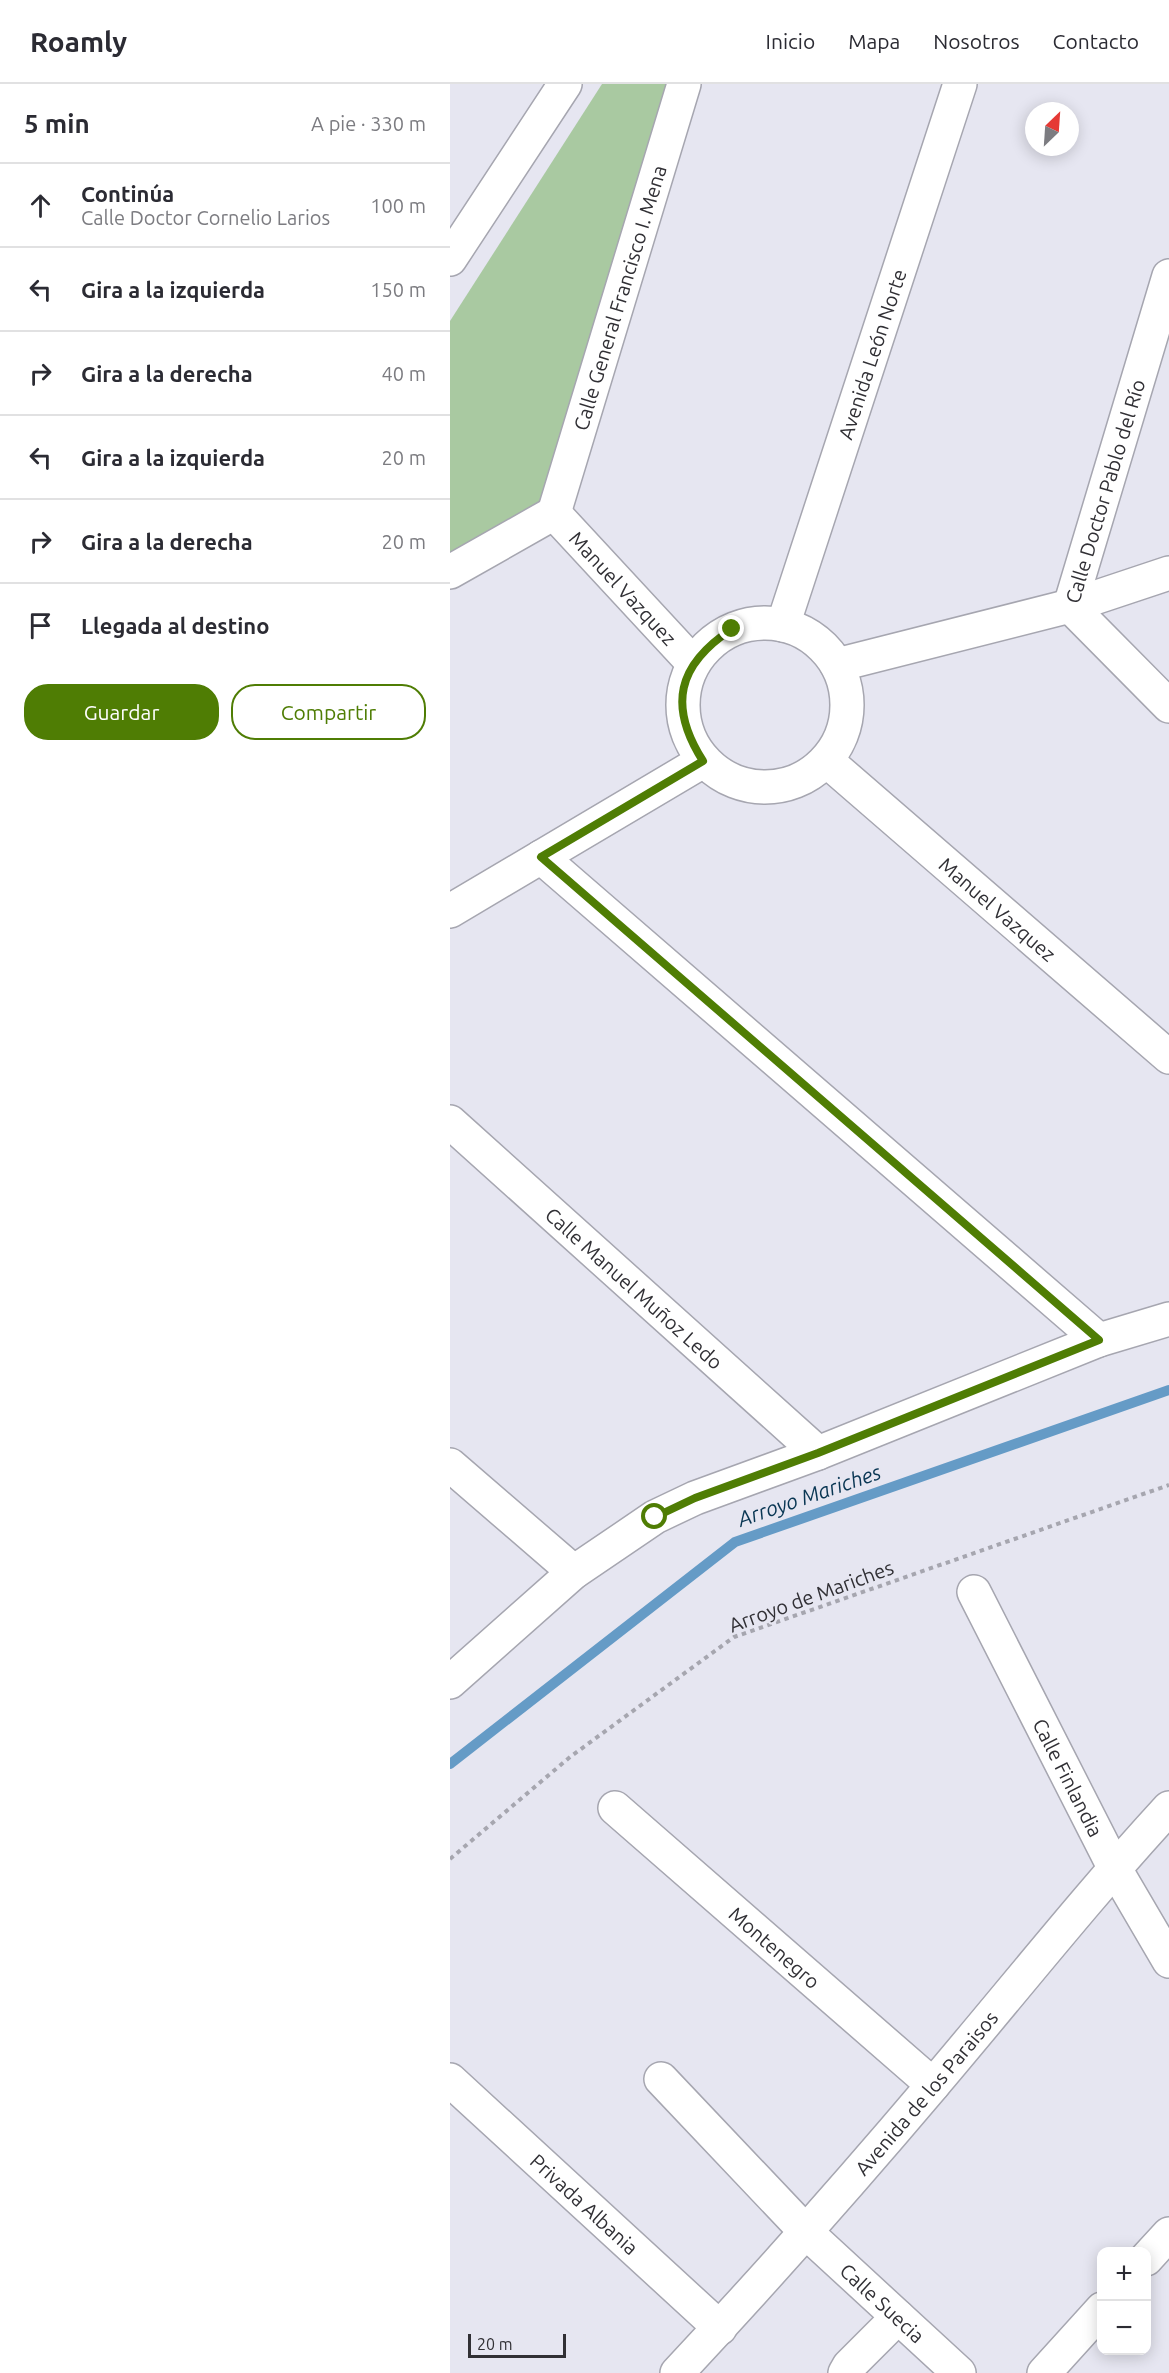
<!DOCTYPE html>
<html lang="es">
<meta charset="utf-8">
<style>
body{margin:0;font-family:Ubuntu,sans-serif;background:#f2f2f3;color:#2b2b33}
.controls{position:absolute;right:18px;bottom:18px;display:grid;overflow:hidden;border-radius:12px;box-shadow:0 3px 15px #0003}
.controls button{width:54px;height:54px;display:grid;place-items:center;padding:0;border:0;border-bottom:2px solid #e1e1e2;background:#fff;color:#2b2b33;font:30px sans-serif}
.compass{position:absolute;left:575px;top:18px;width:54px;height:54px;border-radius:50%;background:#fff;box-shadow:0 3px 15px #0003;rotate:25deg}
.scale{position:absolute;left:18px;bottom:15px;width:98px;box-sizing:border-box;padding-left:6px;border:3px solid #313035;border-top:0;font-size:16px;line-height:21px;white-space:nowrap;color:#313035;-webkit-text-stroke:4px #e6e6f1;paint-order:stroke}
.stop{position:absolute;width:18px;height:18px;margin:-14px;border:4px solid #4f7d04;border-radius:50%;background:#fff}
.stop.end{background:#4f7d04;border-color:#fff;box-shadow:0 2px 6px #0008}
.list{margin:0;padding:0;list-style:none}
h2{display:flex;justify-content:space-between;align-items:center;height:78px;margin:0;padding:0 24px;font-size:26px}
h2 small{font-size:20px;font-weight:400;color:#7c7c81}
.list li{display:grid;grid-template-columns:39px 1fr auto;gap:18px;align-items:center;box-sizing:border-box;height:84px;padding:0 24px;border-top:2px solid #e1e1e2}
.list b{display:block;font-size:22px;white-space:nowrap}
.list p{margin:0;font-size:20px;white-space:nowrap;color:#7c7c81}
.list em{font-size:20px;font-style:normal;color:#7c7c81}
.actions{display:flex;gap:12px;padding:18px 24px}
.actions a{flex:1;padding:14px 0;border:2px solid #4f7d04;border-radius:24px;text-align:center;font-size:21px;color:#4f7d04}
.actions .main{background:#4f7d04;color:#fff}
.icon{flex:none;width:33px;height:33px;fill:none;stroke:currentColor;stroke-width:2;stroke-linecap:round;stroke-linejoin:round}
.map{position:relative;flex:none;width:719px;height:2289px;overflow:hidden}
header{display:flex;align-items:center;gap:36px;box-sizing:border-box;height:84px;padding:0 30px;background:#fff;border-bottom:2px solid #e1e1e2}
header strong{font-size:28px}
nav{display:flex;gap:33px;margin-inline-start:auto;font-size:21px}
main{display:flex}
aside{flex:1;background:#fff}
.map>svg:first-child{display:block}
.green{fill:#a9c9a1}
.lines{fill:none;stroke-linecap:round;stroke-linejoin:round}
.stream{stroke:#659bc6;stroke-width:10}
.minor-casing{stroke:#a6a6b0;stroke-width:36}
.path{stroke:#a6a6af;stroke-width:4;stroke-dasharray:4.5 4.5;stroke-linecap:butt}
.minor{stroke:#fff;stroke-width:33}
.route{stroke:#4f7d04;stroke-width:8}
.labels{text-anchor:middle;dominant-baseline:central;stroke-width:4.5;stroke-linejoin:round;paint-order:stroke}
.street-label{font-size:20px;fill:#313035;stroke:#e6e6f1}
.water-label{font-size:21px;font-style:italic;fill:#093653;stroke:#e6e6f1}
</style>
<header>
<strong>Roamly</strong>
<nav><a>Inicio</a><a>Mapa</a><a>Nosotros</a><a>Contacto</a></nav>
</header>
<main>
<aside>
<h2>5 min<small>A pie · 330 m</small></h2>
<ul class="list">
<li><svg class="icon" aria-label="ahead" viewBox="0 0 24 24"><path d="M12 20V5M6 11l6-6 6 6"/></svg><div><b>Continúa</b><p>Calle Doctor Cornelio Larios</p></div><em>100 m</em></li>
<li><svg class="icon" aria-label="left" viewBox="0 0 24 24"><path d="M17 20v-9H6M10 6l-5 5 5 5"/></svg><div><b>Gira a la izquierda</b></div><em>150 m</em></li>
<li><svg class="icon" aria-label="right" viewBox="0 0 24 24"><path d="M7 20v-9h11M14 6l5 5-5 5"/></svg><div><b>Gira a la derecha</b></div><em>40 m</em></li>
<li><svg class="icon" aria-label="left" viewBox="0 0 24 24"><path d="M17 20v-9H6M10 6l-5 5 5 5"/></svg><div><b>Gira a la izquierda</b></div><em>20 m</em></li>
<li><svg class="icon" aria-label="right" viewBox="0 0 24 24"><path d="M7 20v-9h11M14 6l5 5-5 5"/></svg><div><b>Gira a la derecha</b></div><em>20 m</em></li>
<li><svg class="icon" aria-label="arrive" viewBox="0 0 24 24"><path d="M6 21V4h12l-3 4 3 4H6"/></svg><div><b>Llegada al destino</b></div></li>
</ul>
<div class="actions"><a class="main">Guardar</a><a>Compartir</a></div>
</aside>
<div class="map">
<svg width="719" height="2289" viewBox="0 0 719 2289">
<rect width="100%" height="100%" fill="#e6e6f1"/>
<path class="green" d="M152 0H232L121 402 0 468V237Z"/>
<g class="lines">
<path class="stream" d="M0 1680 285 1458 719 1306"/>
<g class="minor-casing">
<g id="minor">
<path d="M0 175 115 0"/>
<path id="s1" d="M104 429 234 0"/>
<path id="s2" d="M104 429 243 579"/>
<path d="M0 488 104 429"/>
<path id="s3" d="M620 522 719 192"/>
<path d="M620 522 719 622"/>
<circle cx="315" cy="621" r="82"/>
<path id="s4" d="M333 541 510 0"/>
<path d="M387 581 620 522 719 489"/>
<path id="s5" d="M377 677 719 973"/>
<path d="M91 773 649 1256"/>
<path d="M0 827 253 677"/>
<path id="s6" d="M0 1038 368 1369"/>
<path d="M0 1381 124 1488"/>
<path id="s7" d="M524 1508 664 1783 719 1877"/>
<path d="M0 1598 124 1488 205 1433 245 1414 368 1369 649 1256 719 1235"/>
<path id="s8" d="M165 1724 483 2001"/>
<path id="s9" d="M211 1995 357 2149 509 2289"/>
<path id="s10" d="M0 1996 270 2244"/>
<path d="M696 2175 719 2150"/>
<path id="s11" d="M227 2289C315 2195 400 2099 483 2001 562 1908 637 1813 719 1724"/>
<path d="M395 2289 399 2282 448 2233"/>
<path d="M594 2289 652 2225"/>
</g>
</g>
<path class="path" d="M0 1775 120 1673 284 1553 719 1401"/>
<use href="#minor" class="minor"/>
</g>
<g class="lines">
<path class="route" d="M205 1433 245 1414 368 1369 649 1256 91 773 253 677C218 622 227 581 282 545"/>
</g>
<g class="labels">
<g class="street-label">
<text stroke="none"><textPath href="#s1" startOffset="225">Calle General Francisco I. Mena</textPath></text>
<text stroke="none"><textPath href="#s4" startOffset="285">Avenida León Norte</textPath></text>
<text stroke="none"><textPath href="#s3" startOffset="120">Calle Doctor Pablo del Río</textPath></text>
<text stroke="none"><textPath href="#s2" startOffset="102">Manuel Vazquez</textPath></text>
<text stroke="none"><textPath href="#s5" startOffset="226">Manuel Vazquez</textPath></text>
<text stroke="none"><textPath href="#s6" startOffset="248">Calle Manuel Muñoz Ledo</textPath></text>
<text transform="translate(361 1512) rotate(-20)">Arroyo de Mariches</text>
<text stroke="none"><textPath href="#s7" startOffset="208">Calle Finlandia</textPath></text>
<text stroke="none"><textPath href="#s8" startOffset="212">Montenegro</textPath></text>
<text stroke="none"><textPath href="#s11" startOffset="375">Avenida de los Paraisos</textPath></text>
<text stroke="none"><textPath href="#s10" startOffset="183">Privada Albania</textPath></text>
<text stroke="none"><textPath href="#s9" startOffset="315">Calle Suecia</textPath></text>
</g>
<g class="water-label">
<text transform="translate(359 1411) rotate(-19)">Arroyo Mariches</text>
</g>
</g>
</svg>
<div class="controls">
<button>+</button>
<button>−</button>
</div>
<svg class="compass" viewBox="-18 -18 36 36"><path d="M0-13l5 13h-10z" fill="#e53935"/><path d="M0 13l5-13h-10z" fill="#7c7c81"/></svg>
<div class="scale">20 m</div>
<div class="stop" style="left:205px;top:1433px"></div>
<div class="stop end" style="left:282px;top:545px"></div>
</div>
</main>
